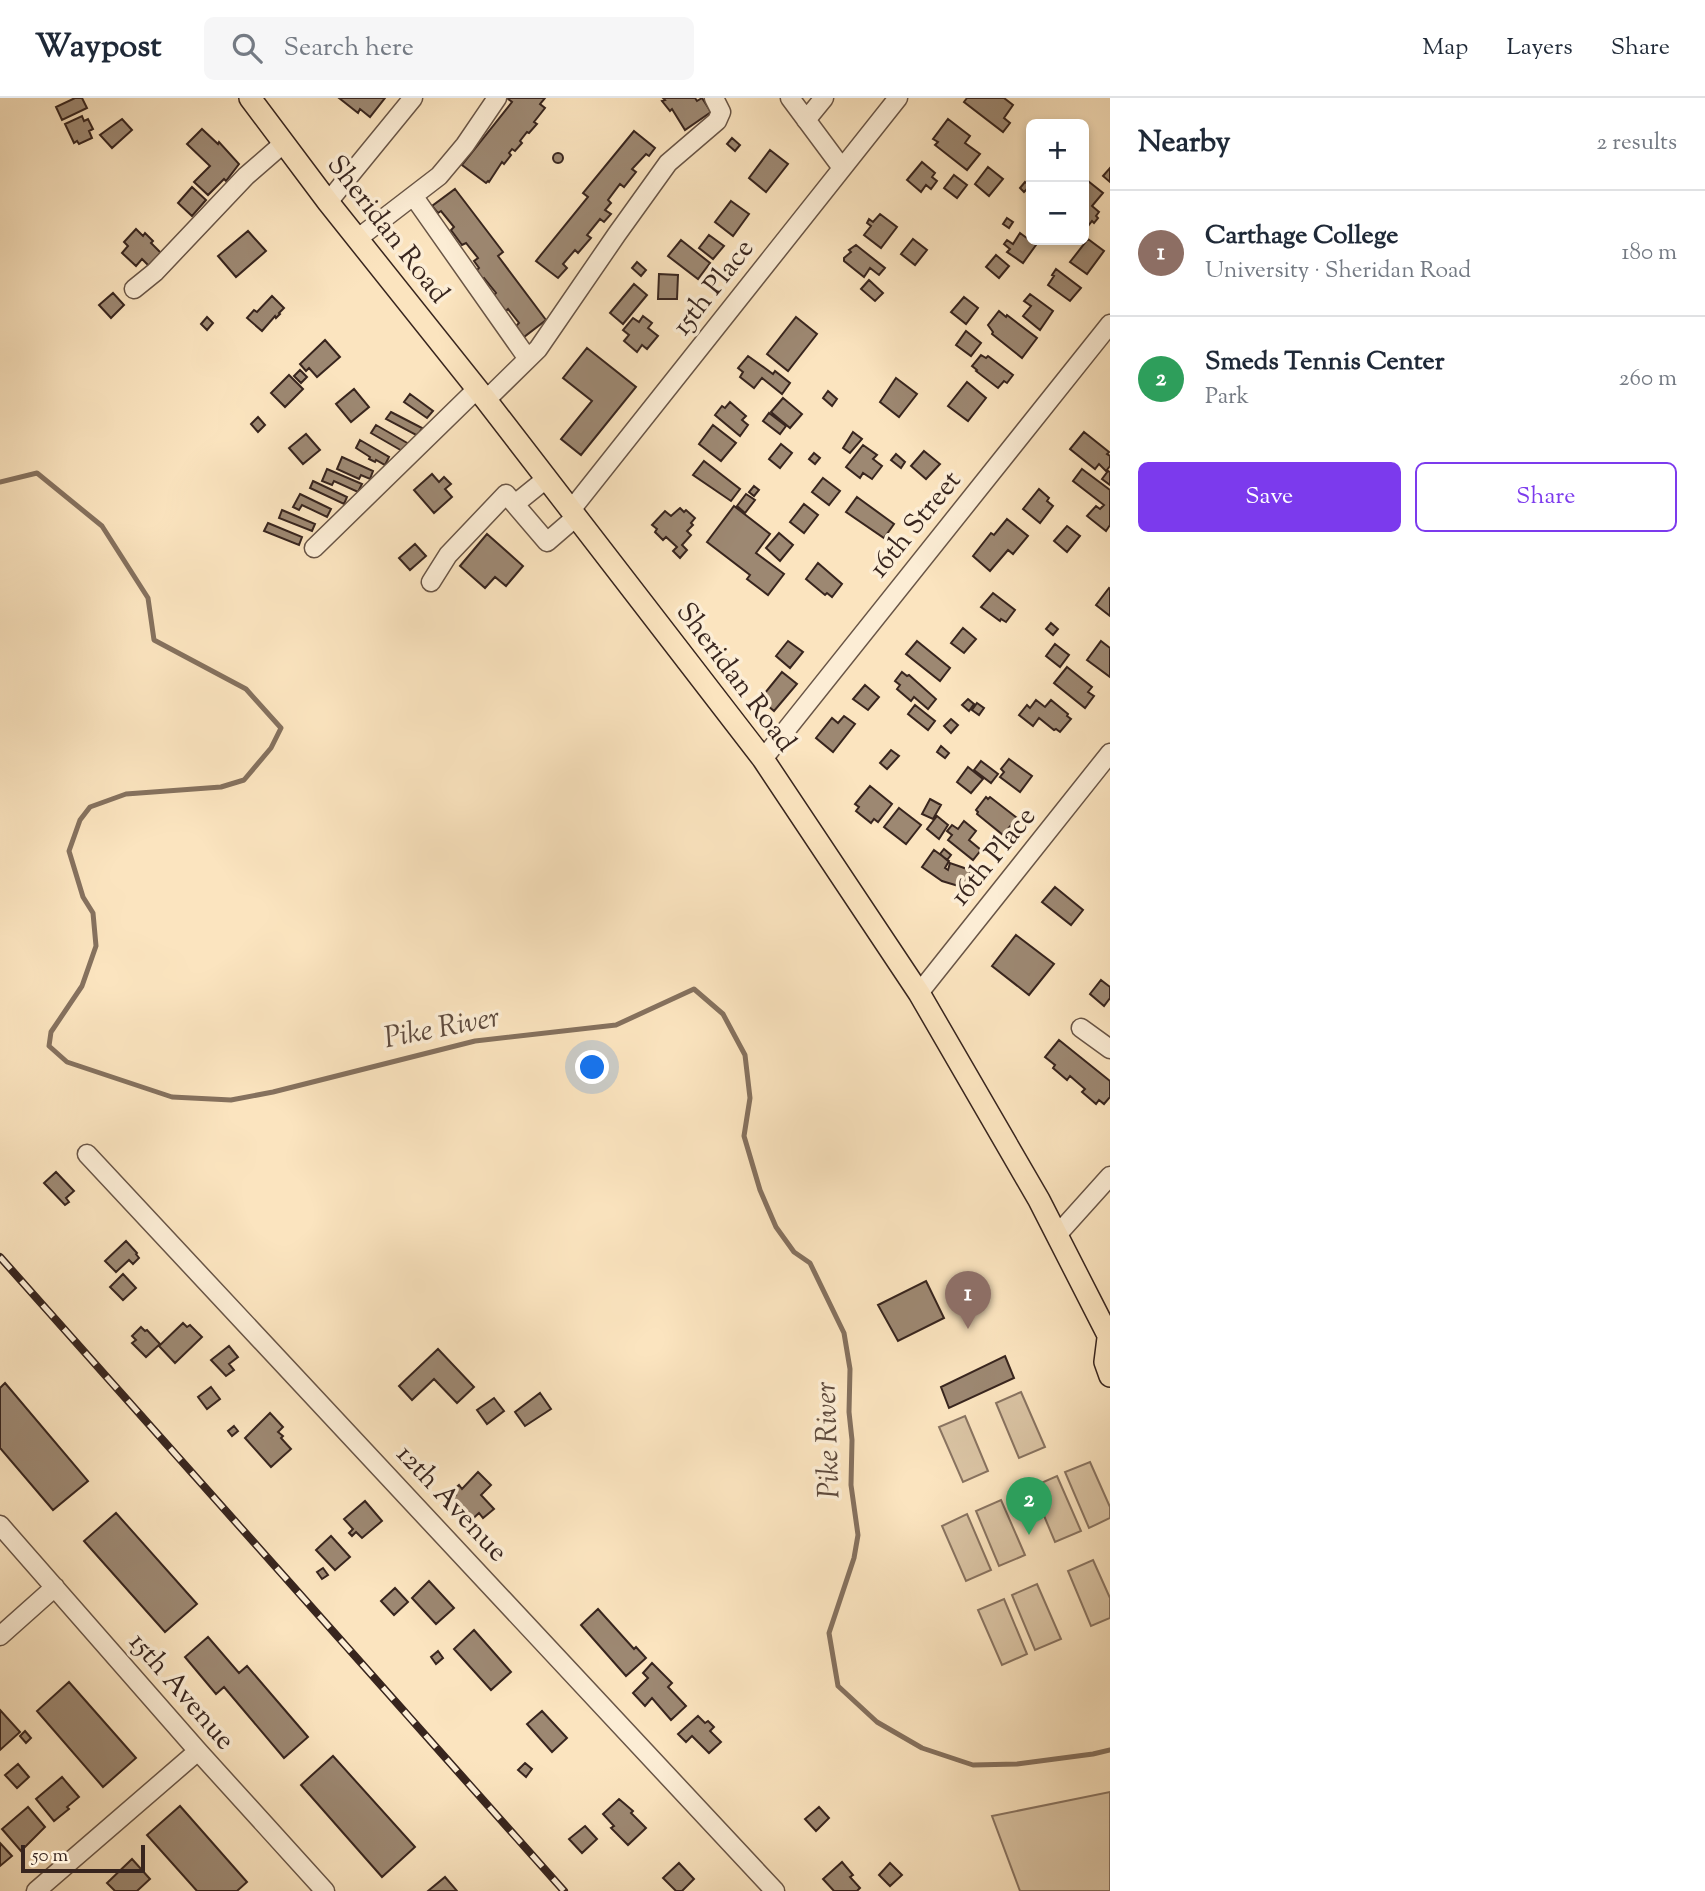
<!DOCTYPE html>
<meta charset="utf-8">
<style>
body{margin:0;font-family:"Sorts Mill Goudy",serif;background:#f6f6f7;color:#1f2937}
.controls{position:absolute;right:21px;top:21px;display:grid;overflow:hidden;border-radius:10px;box-shadow:0 4px 10px #0003}
.controls button{width:63px;height:63px;display:grid;place-items:center;padding:0;border:0;border-bottom:2px solid #e0e1e3;background:#fff;color:#1f2937;font:35px sans-serif}
.scale{position:absolute;left:21px;bottom:18px;width:124px;box-sizing:border-box;padding-left:7px;border:4px solid #38251e;border-top:0;font-size:19px;line-height:24px;white-space:nowrap;color:#38251e;-webkit-text-stroke:5px #fcedd5;paint-order:stroke}
.you{position:absolute;left:593px;top:970px;width:24px;height:24px;margin:-18px;border:5px solid #fff;border-radius:50%;background:#1a73e8;box-shadow:0 0 0 10px #1a73e833}
.badge{display:grid;place-items:center;width:46px;height:46px;border-radius:50%;background:#7c3aed;color:#fff;font-size:23px;font-weight:700}
.pin{position:absolute;translate:-50% -58px;filter:drop-shadow(0 2px 4px #0008)}
.pin::after{content:'';position:absolute;top:37px;width:24px;height:21px;background:inherit;clip-path:polygon(0 0,100% 0,50% 100%)}
.list{margin:0;padding:0;list-style:none}
h2{display:flex;justify-content:space-between;align-items:center;height:91px;margin:0;padding:0 28px;font-size:30px}
h2 small{font-size:23px;font-weight:400;color:#747a83}
.list li{display:grid;grid-template-columns:46px 1fr auto;gap:21px;align-items:center;box-sizing:border-box;height:126px;padding:0 28px;border-top:2px solid #e0e1e3}
.list b{display:block;font-size:26px;white-space:nowrap}
.list p{margin:0;font-size:23px;white-space:nowrap;color:#747a83}
.list em{font-size:23px;font-style:normal;color:#747a83}
.actions{display:flex;gap:14px;padding:21px 28px}
.actions a{flex:1;padding:16px 0;border:2px solid #7c3aed;border-radius:10px;text-align:center;font-size:24px;color:#7c3aed}
.actions .main{background:#7c3aed;color:#fff}
.icon{flex:none;width:38px;height:38px;fill:none;stroke:currentColor;stroke-width:2;stroke-linecap:round;stroke-linejoin:round}
.map{position:relative;flex:none;width:1110px;height:1793px;overflow:hidden}
header{display:flex;align-items:center;gap:42px;box-sizing:border-box;height:98px;padding:0 35px;background:#fff;border-bottom:2px solid #e0e1e3}
header strong{font-size:33px}
nav{display:flex;gap:38px;margin-inline-start:auto;font-size:24px}
.search{width:490px;height:63px;background:#f6f6f7;display:flex;align-items:center;gap:18px;box-sizing:border-box;padding:0 24px;border-radius:10px;color:#747a83;font-size:26px}
main{display:flex}
aside{flex:1;background:#fff}
.map>svg:first-child{display:block}
.green{fill:#dac4a4;stroke:#897461;stroke-width:2}
.lines{fill:none;stroke-linecap:round;stroke-linejoin:round}
.stream{stroke:#85715e;stroke-width:5}
.building{fill:#9d8872;stroke:#38251e;stroke-width:2}
.minor-casing{stroke:#695546;stroke-width:21}
.major-casing{stroke:#38251e;stroke-width:24}
.minor{stroke:#fcedd5;stroke-width:18}
.major{stroke:#fbe4bf;stroke-width:21}
.rail-casing{stroke:#38251e;stroke-width:8}
.rail{stroke:#fcedd5;stroke-width:5;stroke-dasharray:16;stroke-linecap:butt}
.labels{text-anchor:middle;dominant-baseline:central;stroke-width:7;stroke-linejoin:round;paint-order:stroke}
.street-label{font-size:28px;fill:#38251e;stroke:#fcedd5}
.water-label{font-size:30px;font-style:italic;fill:#5f4b3e;stroke:#fcedd5}
</style>
<header>
<strong>Waypost</strong>
<div class="search"><svg class="icon" aria-label="search" viewBox="0 0 24 24"><circle cx="10" cy="10" r="6"/><path d="M15 15l6 6"/></svg>Search here</div>
<nav><a>Map</a><a>Layers</a><a>Share</a></nav>
</header>
<main>
<div class="map">
<svg width="1110" height="1793" viewBox="0 0 1110 1793">
<rect width="100%" height="100%" fill="#fbe4bf"/>
<filter id="stains"><feTurbulence type="fractalNoise" baseFrequency=".00286" numOctaves="4"/><feColorMatrix values="0 0 0 0 .2 0 0 0 0 .09 0 0 0 0 .02 0 0 0 .5 -.17"/></filter>
<radialGradient id="worn" r=".72"><stop offset=".6" stop-color="#630" stop-opacity="0"/><stop offset="1" stop-color="#630" stop-opacity=".3"/></radialGradient>
<path class="green" d="M1021 1294 1045 1349 1019 1360 996 1305Z
M965 1318 988 1373 963 1384 939 1329Z
M1090 1364 1110 1409V1420L1089 1430 1065 1374Z
M1057 1378 1081 1433 1055 1444 1032 1389Z
M1001 1402 1025 1457 999 1468 976 1413Z
M967 1416 991 1472 966 1483 942 1428Z
M1093 1462 1110 1500V1520L1091 1528 1068 1473Z
M1037 1486 1061 1541 1035 1552 1012 1497Z
M1004 1501 1027 1556 1002 1567 978 1512Z
M1110 1694V1793H1020L992 1718Z"/>
<g class="lines">
<path class="stream" d="M0 384 37 375 102 428 148 500 154 542 246 591 281 630 271 650 244 682 221 689 126 696 90 709 80 722 69 753 83 799 93 815 96 848 82 888 51 934 49 948 67 964 172 999 231 1002 273 994 475 943 616 927 694 891 723 916 745 957 750 1000 744 1038 760 1092 776 1129 794 1154 810 1165 844 1235 850 1271 849 1314 852 1342 851 1387 858 1437 854 1460 829 1535 838 1588 877 1624 922 1650 973 1667 1017 1666 1093 1656 1110 1652"/>
</g>
<path class="building" d="M75 0H82L87 10 62 22 56 9Z
M339 0H385L370 19 360 11 358 15Z
M507 0H545L540 6 545 10 534 24 537 26 529 35 527 34 520 43 522 45 515 53 512 51 509 55 511 57 504 66 502 64 489 84 488 83 486 85 462 67 512 4Z
M663 0H695L697 3 702 0 711 14 685 32 672 11 670 13 662 3 665 2Z
M967 0H1004L1013 7 1004 20 1010 25 1003 34 964 4Z
M82 18 84 23 88 21 93 31 89 33 92 40 79 46 77 43 74 45 65 26Z
M122 21 132 32 112 50 100 37Z
M948 21 970 38 965 45 980 56 967 72 935 47 938 44 933 41Z
M202 31 218 46 219 44 239 66 226 83 224 81 208 97 194 84 210 68 187 46Z
M634 33 655 50 649 58 646 56 632 71 636 74 624 89 620 86 608 102 611 105 605 112 611 116 604 124 600 121 587 137 591 140 578 155 575 152 563 166 567 170 558 180 536 163 588 99 583 95Z
M732 40 740 47 735 53 727 46Z
M770 52 788 66 766 94 749 80Z
M553 60a5 5 0 1 1 10 0a5 5 0 1 1-10 0Z
M922 64 935 75 932 79 937 83 931 91 926 87 921 94 907 82Z
M988 69 1003 81 989 98 975 86Z
M1110 70V84L1103 78Z
M954 77 967 87 957 100 944 90Z
M1088 83 1103 95 1092 108 1099 114 1096 118 1098 120 1094 125 1092 123 1088 128 1084 125V89Z
M1025 84 1030 88 1024 94 1020 90Z
M192 89 206 102 192 118 178 105Z
M455 91 503 154 498 158 546 222 524 239 516 228 519 225 508 211 505 214 493 198 496 195 484 180 481 182 475 174 479 170 474 163 478 160 466 145 462 147 451 132 454 129 441 113 438 115 432 108Z
M731 103 749 116 733 138 715 124Z
M880 116 897 129 881 150 864 137 871 128 867 125 869 121 873 124Z
M1007 120 1013 124 1009 130 1003 126Z
M136 131 143 138 145 135 153 143 151 145 161 155 149 168 142 161 136 168 122 155 128 148 124 144Z
M248 133 266 153 236 179 218 158Z
M1020 135 1036 147 1023 165 1007 154 1010 151 1004 146 1007 142 1013 146Z
M709 137 724 148 713 161 699 150Z
M913 141 927 152 915 167 901 156Z
M1088 141 1104 153 1087 176 1070 164Z
M681 142 710 165 698 181 668 158Z
M856 147 885 170 879 177 870 170 864 179 844 163V160L851 154 849 152Z
M996 157 1009 168 999 180 986 169Z
M637 164 646 172 641 178 632 170Z
M1056 171 1081 190 1070 203 1048 187 1054 178 1052 177Z
M659 176 678 177 677 201H658Z
M869 182 883 195 875 203 861 191Z
M634 186 647 197 623 226 610 215Z
M113 195 124 207 111 220 99 207Z
M1030 196 1053 213 1040 232 1023 218 1031 208 1024 203Z
M272 198 284 210 279 215 280 216 276 220 275 218 262 233 247 220 254 212 257 214Z
M964 199 978 210 966 226 951 214Z
M999 213 1006 219 1007 217 1037 240 1022 260 992 236 993 234 988 227Z
M643 218 652 225 648 230 658 238 647 251 642 247 637 254 624 243 629 237 623 232 633 220 639 224Z
M207 219 213 225 207 232 201 226Z
M796 219 817 236 788 273 767 256Z
M966 233 981 245 971 258 956 247Z
M325 242 340 259 317 279 309 270 306 273 300 266Z
M587 250 636 289 581 357 561 341 592 303 563 280Z
M981 257 986 260 988 258 1013 277 1007 285 1004 283 998 290 976 273 977 272 972 268Z
M748 258 773 276 775 273 790 285 782 296 762 280 754 290 740 279 743 274 738 270Z
M300 272 307 279 301 285 294 278Z
M289 277 303 291 285 309 271 295Z
M896 280 917 296 899 319 880 304Z
M967 284 986 300 968 323 948 308Z
M354 291 369 309 351 324 336 306Z
M828 293 837 301 832 308 823 300Z
M410 296 433 313 427 320 404 304Z
M783 300 802 316 790 330 771 314Z
M730 304 746 318 742 322 748 327 740 338 715 317 722 308 725 310Z
M391 314 422 330 418 338 386 321Z
M769 315 786 328 780 336 763 323Z
M258 319 265 327 258 334 251 326Z
M376 327 409 346 404 354 371 335Z
M713 327 736 345 721 363 699 346Z
M853 334 862 341 850 355 843 350Z
M1084 334 1109 354 1107 356 1110 358V368L1106 373 1099 366 1095 371 1070 351Z
M306 336 320 352 303 366 289 350Z
M360 342 389 359 385 367 376 362 375 364 369 361 370 359 356 350Z
M781 346 792 355 780 370 769 361Z
M863 347 877 357 873 361 882 368 872 381 863 375 860 380 846 369Z
M924 353 940 366 926 381 911 368Z
M814 355 820 360 815 366 809 361Z
M896 356 905 364 901 370 891 362Z
M342 359 373 373 370 381 361 377 359 381 337 371Z
M704 363 740 391 731 403 693 377Z
M327 371 362 386 358 394 334 383 332 387 322 383Z
M1082 371 1110 392V427L1106 433 1087 418 1096 408 1100 411 1104 407 1073 383Z
M1108 373 1110 374V387L1102 381Z
M432 376 439 384 444 379 451 386 445 391 452 399 434 415 414 392Z
M823 380 840 393 829 407 812 394Z
M313 383 347 399 344 406 310 390Z
M754 388 759 392 754 398 749 394Z
M1039 391 1049 400 1047 403 1053 408 1040 425 1023 411Z
M300 396 331 411 327 419 302 407 299 412 293 409Z
M746 396 755 402 745 415 737 408Z
M857 399 894 426 884 440 846 414Z
M804 406 818 417 804 435 790 424Z
M734 408 770 436 756 455 784 476 768 497 747 481 750 477 707 444Z
M680 410 684 414 686 412 695 420 691 425 693 427 687 433 691 437 682 447 687 452 680 460 673 453 677 449 666 439 663 442 655 434 657 431 652 427 665 413 671 418Z
M282 412 315 426 312 433 279 420Z
M1007 421 1028 438 1013 456 1008 452 990 473 973 458 991 435 994 437Z
M268 425 302 439 299 447 264 433Z
M1067 428 1080 438 1067 454 1054 443Z
M779 435 793 447 780 463 766 450Z
M487 436 523 468 506 488 495 479 485 490 460 468Z
M415 446 426 458 410 472 399 460Z
M818 465 842 486 832 499 827 495 825 497 806 481Z
M1109 490 1110 491V518L1096 507Z
M993 495 1015 512 1006 524 1001 521 1000 523 981 509Z
M1051 525 1058 531 1053 537 1046 531Z
M963 530 976 541 964 555 951 545Z
M788 543 803 554 790 570 776 558Z
M917 543 950 570 940 583 906 556Z
M1101 543 1110 550V579L1087 562Z
M1055 546 1069 557 1060 569 1046 558Z
M1067 569 1092 589 1088 594 1094 598 1085 610 1054 585Z
M782 574 797 586 774 613 760 601Z
M902 574 907 578 909 577 936 601 928 611 914 599 911 603 897 591 900 587 895 583Z
M865 587 879 599 868 612 853 601Z
M968 601 974 606 969 613 962 607Z
M1036 602 1045 609 1051 602 1068 616 1067 618 1071 621 1060 634 1056 631 1054 632 1039 620 1033 628 1019 617 1027 607 1030 610Z
M977 605 984 610 979 617 972 612Z
M915 607 935 623 928 632 908 616Z
M844 618 855 626 833 654 816 640 832 620 838 625Z
M951 621 958 627 951 635 944 628Z
M941 648 949 655 945 660 937 654Z
M891 652 899 658 887 671 880 665Z
M1009 661 1032 678 1020 694 1000 679 1004 674 1001 671Z
M981 663 998 676 991 685 974 672Z
M968 669 983 681 971 695 957 684Z
M870 688 892 706 878 724 874 721 871 725 856 713 859 709 855 706Z
M986 699 988 701 990 699 1017 720 1003 737 977 716 978 714 976 712Z
M930 701 941 707 933 721 922 716Z
M899 710 921 727 906 746 884 729Z
M937 718 948 727 939 741 927 731Z
M964 723 976 733 969 742 981 752 973 762 948 742 952 737 947 733 952 727 958 731Z
M944 751 951 757 947 762 940 756Z
M934 752 949 763 945 770 948 772 950 765 970 772 965 790 942 783 922 769Z
M1055 789 1083 812 1071 827 1042 804Z
M1016 837 1054 866 1029 897 992 868Z
M1101 882 1110 889V900L1104 908 1090 896Z
M1059 942 1110 983V999L1104 1006 1099 1002 1096 1006 1082 994 1085 991 1070 978 1067 982 1053 970 1055 967 1045 959Z
M56 1074 74 1093 66 1100 69 1104 65 1107 44 1085Z
M126 1143 137 1155 136 1156 139 1160 133 1166 129 1162 116 1174 105 1163Z
M123 1176 136 1190 123 1202 110 1189Z
M926 1183 944 1220 898 1243 878 1207Z
M183 1225 187 1229 190 1227 202 1239 175 1265 159 1248Z
M141 1229 145 1233 147 1232 160 1246 146 1259 132 1245 136 1242 132 1238Z
M229 1248 238 1259 229 1266 234 1272 226 1278 211 1262Z
M438 1251 474 1289 457 1305 434 1281 412 1302 399 1288Z
M1005 1258 1014 1280 949 1310 941 1289Z
M5 1285 88 1383 53 1412 0 1350V1290Z
M211 1289 220 1301 207 1311 198 1299Z
M540 1295 551 1311 525 1328 515 1314Z
M494 1300 504 1313 487 1326 477 1312Z
M270 1315 283 1329 278 1334 283 1338 281 1340 291 1351 271 1369 245 1340Z
M234 1328 238 1333 232 1338 228 1333Z
M478 1374 491 1387 481 1397 494 1411 483 1420 479 1415 468 1425 449 1404 456 1397 452 1393 459 1387 462 1391Z
M365 1403 382 1423 362 1440 356 1434 352 1438 349 1435 353 1431 344 1421Z
M116 1415 197 1506 165 1534 84 1443Z
M331 1438 350 1459 335 1472 316 1452Z
M323 1470 328 1477 322 1481 317 1474Z
M429 1483 454 1510 436 1526 412 1500Z
M395 1490 408 1504 394 1517 381 1503Z
M598 1511 634 1551 636 1549 646 1560 626 1578 581 1527Z
M474 1532 511 1574 491 1592 454 1551Z
M208 1539 239 1575 247 1568 308 1639 284 1660 224 1589 216 1596 185 1559Z
M438 1553 443 1560 436 1566 431 1559Z
M652 1565 672 1585 668 1589 686 1608 671 1622 652 1600 645 1608 633 1595 648 1580 643 1575Z
M69 1584 136 1660 103 1689 37 1613Z
M0 1612 20 1634 0 1652Z
M542 1613 567 1640 552 1654 527 1626Z
M698 1618 705 1625 708 1623 714 1629 710 1633 721 1644 709 1655 692 1638 686 1644 678 1636Z
M25 1633 31 1640 26 1645 20 1638Z
M333 1658 415 1749 382 1779 301 1687Z
M525 1665 532 1671 526 1679 518 1672Z
M18 1666 29 1679 17 1690 5 1677Z
M62 1679 79 1699 67 1709 69 1711 54 1723 36 1701Z
M619 1701 633 1713 631 1715 646 1730 628 1747 611 1730 614 1728 603 1716Z
M180 1708 247 1784 237 1793H197L147 1737Z
M28 1709 45 1729 21 1753 2 1731Z
M819 1709 829 1720 816 1733 805 1721Z
M585 1728 597 1741 582 1755 569 1741Z
M0 1745 12 1758 0 1768Z
M132 1761 150 1781 137 1793H115L107 1785Z
M842 1764 853 1777 850 1779 860 1790 857 1793H834L823 1781Z
M679 1765 694 1781 682 1793H676L663 1780Z
M890 1765 902 1777 890 1788 879 1777Z
M445 1779 457 1793H428Z"/>
<g class="lines">
<g class="minor-casing">
<path id="minor" d="M790 0 842 70
M806 22 824 0
M414 99 528 261
M328 104 413 0
M357 141 439 78 465 47 497 0
M134 191 155 174 246 78 284 45
M486 302 538 251 617 136 668 65 717 23 721 14 714 0
M515 406 546 381
M571 412 898 0
M314 450 477 291
M431 484 448 457 506 396 547 444 576 419
M763 661 1110 226
M919 895 1110 655
M1081 930 1110 951
M87 1056 775 1793
M1057 1137 1110 1078
M0 1427 198 1653 325 1793
M0 1538 55 1489
M36 1793 198 1653"/>
</g>
<g class="major-casing">
<path id="major" d="M250 0 328 104 486 302 763 661 919 895 1039 1102 1110 1241
M1108 1240 1105 1264 1110 1278"/>
</g>
<use href="#minor" class="minor"/>
<use href="#major" class="major"/>
<g class="rail-casing">
<path id="rail" d="M0 1159 564 1793"/>
</g>
<use href="#rail" class="rail"/>
</g>
<g class="labels">
<g class="street-label">
<text transform="translate(387 132) rotate(52)">Sheridan Road</text>
<text transform="translate(714 190) rotate(-52)">15th Place</text>
<text transform="translate(916 427) rotate(-51)">16th Street</text>
<text transform="translate(735 580) rotate(53)">Sheridan Road</text>
<text transform="translate(994 759) rotate(-51)">16th Place</text>
<text transform="translate(451 1406) rotate(47)">12th Avenue</text>
<text transform="translate(181 1594) rotate(49)">15th Avenue</text>
</g>
<g class="water-label">
<text transform="translate(442 931) rotate(-11)">Pike River</text>
<text transform="translate(829 1342) rotate(-92)">Pike River</text>
</g>
</g>
<rect width="100%" height="100%" filter="url(#stains)"/>
<rect width="100%" height="100%" fill="url(#worn)"/>
</svg>
<div class="controls">
<button>+</button>
<button>−</button>
</div>
<div class="scale">50 m</div>
<div class="you"></div>
<div class="pin badge" style="left:968px;top:1231px;background:#8d6e63">1</div>
<div class="pin badge" style="left:1029px;top:1437px;background:#2e9e5b">2</div>
</div>
<aside>
<h2>Nearby<small>2 results</small></h2>
<ul class="list">
<li><span class="badge" style="background:#8d6e63">1</span><div><b>Carthage College</b><p>University · Sheridan Road</p></div><em>180 m</em></li>
<li><span class="badge" style="background:#2e9e5b">2</span><div><b>Smeds Tennis Center</b><p>Park</p></div><em>260 m</em></li>
</ul>
<div class="actions"><a class="main">Save</a><a>Share</a></div>
</aside>
</main>
